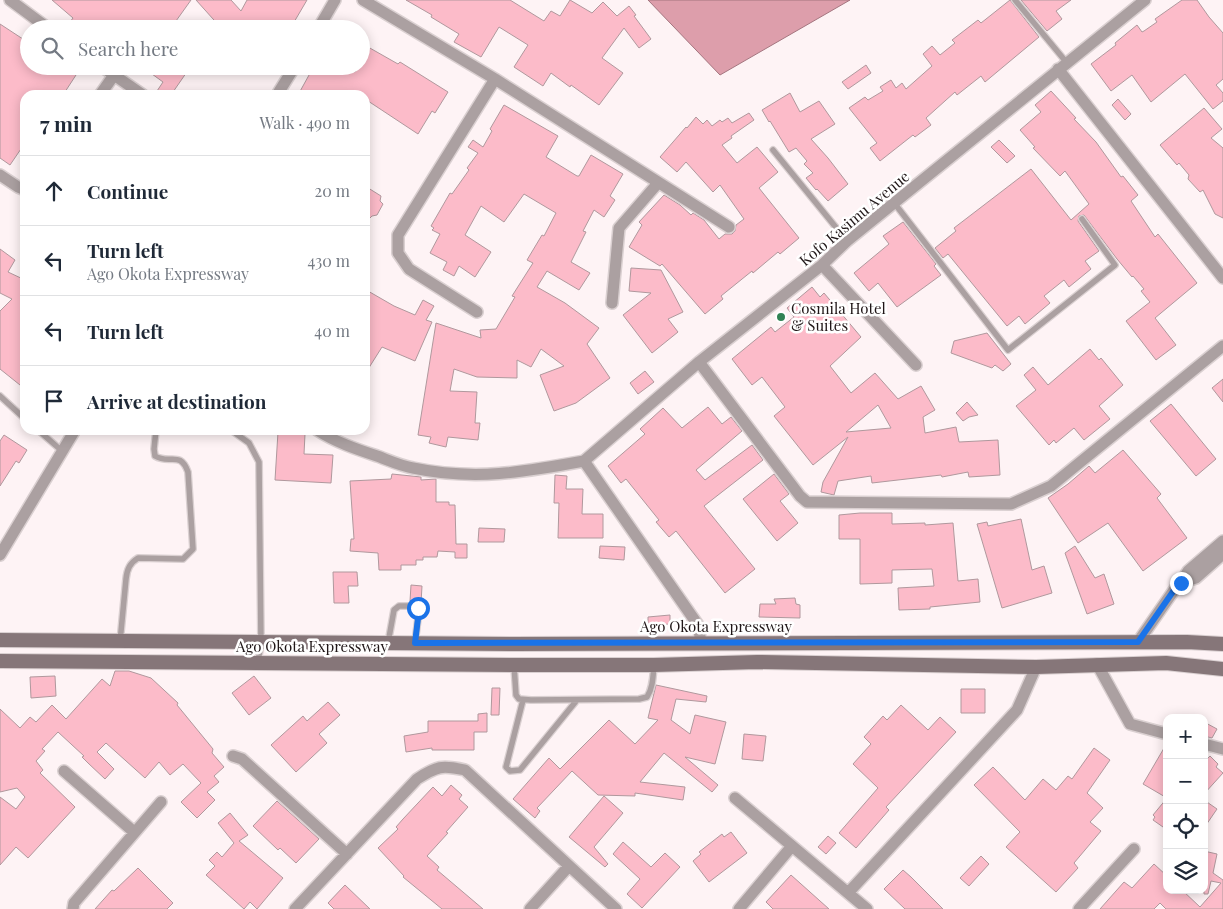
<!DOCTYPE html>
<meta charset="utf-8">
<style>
body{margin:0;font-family:"Playfair Display",serif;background:#f6f6f7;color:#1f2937}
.controls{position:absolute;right:15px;bottom:15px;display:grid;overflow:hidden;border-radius:10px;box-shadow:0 2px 12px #0003}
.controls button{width:45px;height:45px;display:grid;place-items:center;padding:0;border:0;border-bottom:1px solid #e0e1e3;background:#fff;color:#1f2937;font:25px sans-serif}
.stop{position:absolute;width:15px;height:15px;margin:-11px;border:4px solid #1a73e8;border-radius:50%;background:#fff}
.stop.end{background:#1a73e8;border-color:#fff;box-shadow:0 1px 5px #0008}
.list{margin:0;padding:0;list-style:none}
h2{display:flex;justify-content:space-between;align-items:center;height:65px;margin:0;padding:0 20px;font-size:21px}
h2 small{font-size:16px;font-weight:400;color:#747a83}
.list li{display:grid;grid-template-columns:32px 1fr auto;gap:15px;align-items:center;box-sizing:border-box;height:70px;padding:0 20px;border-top:1px solid #e0e1e3}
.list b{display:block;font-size:19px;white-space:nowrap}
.list p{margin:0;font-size:16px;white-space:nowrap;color:#747a83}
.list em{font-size:16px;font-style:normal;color:#747a83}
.icon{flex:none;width:28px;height:28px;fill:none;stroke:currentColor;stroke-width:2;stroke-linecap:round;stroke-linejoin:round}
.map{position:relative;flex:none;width:1223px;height:909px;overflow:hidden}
.search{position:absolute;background:#fff;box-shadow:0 2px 12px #0003;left:20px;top:20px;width:350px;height:55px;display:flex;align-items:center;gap:12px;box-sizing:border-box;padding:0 18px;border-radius:28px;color:#747a83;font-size:19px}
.panel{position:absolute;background:#fff;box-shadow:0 2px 12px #0003;left:20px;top:90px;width:350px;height:345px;border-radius:15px}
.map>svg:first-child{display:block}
.water{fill:#dd9eab;stroke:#a4757f}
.building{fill:#fcbbc9;stroke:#b0989d;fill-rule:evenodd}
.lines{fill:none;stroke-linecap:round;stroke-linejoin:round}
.service-casing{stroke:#dad0d1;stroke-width:8}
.minor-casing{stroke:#dad0d1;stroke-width:14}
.secondary-casing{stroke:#dad0d1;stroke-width:16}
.service{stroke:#aba0a1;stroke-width:5.5}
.minor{stroke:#aba0a1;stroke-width:11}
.secondary{stroke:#867679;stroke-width:14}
.route{stroke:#1a73e8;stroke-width:6}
.poi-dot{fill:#318254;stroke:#fff;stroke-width:2}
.labels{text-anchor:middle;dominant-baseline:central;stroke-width:5;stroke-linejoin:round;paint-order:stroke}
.street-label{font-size:15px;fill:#1f1617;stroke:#fff}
.poi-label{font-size:15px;fill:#1f1617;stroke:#fff;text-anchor:start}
</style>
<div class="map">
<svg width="1223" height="909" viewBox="0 0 1223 909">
<rect width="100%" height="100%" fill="#fef3f5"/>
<path class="water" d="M648 0H850L720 75Z"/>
<path class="building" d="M52 0H191L176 21 188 29H79L70 22 73 18Z
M196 0H231L241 11 247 0H307L290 29H222Z
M406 0H510L544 21 551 11 560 16 570 0 592 13 603 2 617 16 629 6 636 15 634 16 651 39 639 48 624 28 602 58 623 73 599 105 571 85 570 87 551 73 543 86 514 67 528 45 499 27 481 57 454 42 459 34 431 17 432 15Z
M1010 0 1039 37 985 82 981 76 957 95 955 92 926 118 931 125 915 137 913 135 880 161 870 148 877 143 849 108 865 97 868 100 883 91 880 87 891 80 896 88 902 83 906 89 932 66 923 54 932 46 940 55 955 43 952 40 978 20 981 23Z
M1021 0H1071L1056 11 1062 19 1047 31Z
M1182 0H1197L1209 17 1223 33V79L1216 85 1223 93V101L1213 109 1185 74 1151 102 1132 75 1111 91 1091 64 1116 45 1115 43 1137 25 1142 32 1144 31 1157 22 1155 19Z
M0 24 29 43V66H71L68 70 76 75 63 95H25V143L10 165 0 158Z
M361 43 398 64 400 62 448 92 435 113 432 111 418 134 365 99V95H298L314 66H346L355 72 359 66H361Z
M866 65 871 73 848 89 842 82Z
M141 66H191L173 92 172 91 169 95H163L157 91 163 82Z
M1051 91 1076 118 1074 119 1096 142 1121 177 1123 176 1138 195 1131 201 1155 237 1158 234 1197 283 1155 318 1176 345 1156 360 1126 321 1150 302 1141 291 1144 289 1133 276 1132 277 1117 259 1084 215 1079 216 1078 221 1099 251 1085 261 1091 269 1069 287 1064 280 1044 296 1050 303 1025 324 1019 316 1007 326 948 254 943 258 935 248 956 231 954 228 1031 169 1071 220 1089 204 1065 171 1060 176 1033 148 1035 147 1020 130 1041 112 1035 105Z
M790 93 800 112 819 101 835 124 811 139 828 158 848 184 828 201 817 189 816 190 806 178 813 173 804 164 807 161 796 148 789 152 770 121 769 122 762 110Z
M1118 99 1131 114 1125 120 1112 105Z
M504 105 558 136 546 157 577 176H579L591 155 623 174 610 196 615 200 604 217 594 210 583 231 586 232 571 262 590 273 579 290 547 271 537 287 565 303 599 328 587 344 610 378 576 403 554 411 540 375 564 366 541 349 531 367 517 360V378L477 377 454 369 450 391 477 392 475 423H480L478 440 448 437 446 447 429 443 431 437 418 435 436 323 481 338 480 330 496 329 515 297 512 296 533 263 527 260 542 235 544 236 556 213 524 194 504 222 481 206 465 235 491 252 475 277 459 266 454 276 443 270 447 262 430 253 440 234 432 230 434 228 431 226 450 193 452 194 469 170 467 168 478 153 468 147 473 140 483 147 492 131 490 129Z
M1204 108 1222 129 1211 138 1223 148V218L1215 214 1203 190 1200 192 1188 179 1189 175 1179 163 1177 165 1160 145Z
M749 113 754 120 731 136 732 138 722 145 737 163 757 147 778 172 759 188 799 238 780 254 778 252 753 273 752 271 721 296 723 299 705 314 662 264 660 266 629 247 642 225 639 222 664 195 680 205 691 215 693 213 704 220 719 239 725 234H732L735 231 736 225 744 219 720 185 713 192 686 162 677 172 660 157 686 127 687 128 696 117 703 124 707 120 712 126 720 120 722 122 728 118 732 123Z
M999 140 1015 156 1007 163 991 147Z
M365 186 381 196 380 201 383 204 377 215 372 216 365 223Z
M903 222 936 264 934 266 941 275 897 307 878 283 869 291 854 273 889 244 883 236Z
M0 249 15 260 8 272 25 280V389L0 369V311L12 299 0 293Z
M631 268 661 270 683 312 668 319 678 332 652 353 623 315 651 293 629 291Z
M812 287 820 297 824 293 861 337 830 366 851 393 875 373 898 399 921 386 935 410 923 417 925 433 956 427 959 442 998 440 1000 475 969 477 968 472 942 477 941 475 872 483 871 476 838 481 834 495 821 492 823 482 848 437 813 465 774 416 785 407 762 377 752 385 732 359 771 327 775 332 794 317 787 308ZM878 405 891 428 846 432Z
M368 291 394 306 415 315 423 300 434 306 426 320 432 322 415 361 382 347 365 374V296Z
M987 333 1011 364 1003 371 995 365 992 368 951 353 954 341Z
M1090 349 1099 360 1101 358 1123 385 1099 406 1110 419 1084 440 1074 428 1056 443 1054 440 1049 445 1016 406 1036 390 1024 375 1033 367 1048 385Z
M645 371 654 382 638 394 630 383Z
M1223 379V402L1212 388Z
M967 402 978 415 969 417 963 421 956 413Z
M1171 404 1216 459 1196 476 1150 421Z
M708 407 722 424 731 417 742 431 696 470 705 480 752 445 763 460 704 506 755 569 725 593 676 531 669 537 656 522 659 520 626 479 621 483 608 466 645 434 640 429 663 408 682 428Z
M278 432 305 434 304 454 333 455 331 483 275 480Z
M4 435 27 450 19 463 16 461 0 486V441Z
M1123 450 1161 494 1157 498 1187 538 1143 571 1108 523 1078 543 1048 498 1068 484 1089 466 1095 473Z
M392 474 421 477V480L436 479V502H449V505H455L456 544H467V558H455V552L438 551 437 557H423V560H416V565H401V570H379L378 553 350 551 351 539H354L350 481 391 479Z
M774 474 789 494 780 501 798 523 777 541 743 499Z
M555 475 567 476 566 489H583L582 514H603V538H558L559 503H554Z
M860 513H892V524L925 523V525L953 523 958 581 978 579 980 602 930 607V609L899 610 898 588 934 586 932 569 892 570V583L860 584V539H839V515Z
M1021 519 1032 570 1044 566 1052 593 1002 608 977 524 987 522 988 526Z
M479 528 505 529 504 542H478Z
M600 546 625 547 624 560 599 558Z
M1075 546 1095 578 1104 574 1114 604 1087 614 1065 553Z
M333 572H357L358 586H348L349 603H334Z
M411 585 422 586 421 603 410 601Z
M795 598 796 604 800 605V618L759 617 760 604H776L774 599Z
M670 615V624L648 626V617Z
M115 671H129L151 678 178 703 177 705 213 749 212 753 224 767 214 776 219 782 207 792 215 800 197 818 181 802 201 783 183 764 170 775 159 762 145 778 106 743 97 752 114 769 105 779 88 763 82 757 84 756 58 732 42 749 45 751 36 761 43 770 40 773 75 807 28 858 16 847 0 865V797L16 809 25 797 17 788 0 792V709L20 728 30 717 36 722 52 705 66 719 102 679 110 686Z
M55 676 56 696 31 698 30 677Z
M254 676 271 698 249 715 232 693Z
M656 685 707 696 706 702 676 699 671 720 690 734 695 715 726 722 715 764 685 757 718 785 712 792 664 753 640 782 685 787 683 800 635 793V796L598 795 572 771 537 808 540 811 535 818 513 799 549 758 560 769 609 720 635 744 658 720 648 718Z
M492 688H500L499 715H491Z
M961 689H985V713H961Z
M328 702 340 715 319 734 327 743 296 772 271 745 303 716 307 721Z
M901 705 928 730 940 717 956 732 886 807 889 810 856 848 839 833 878 788 853 764 871 744 864 737 883 716 887 720Z
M487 713V732H474V750H432V748L406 752 404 736 428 732V721H478V714Z
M1204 722 1217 729 1212 738 1204 736Z
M744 734 766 736 763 761 742 759Z
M1167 743V798L1143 784Z
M1094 748 1110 760 1087 793 1103 808 1090 822 1101 831 1074 863 1078 868 1056 892 1006 847 1020 832 974 785 993 767 1025 800 1043 779 1056 790 1068 776 1072 779Z
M1210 756 1218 764 1216 767 1223 773 1204 794V762Z
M451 785 462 795 459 799 468 807 446 832 448 833 427 856 439 867 437 870 483 909H442L403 877 404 876 378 848 398 829 396 827 403 819 433 787 442 796Z
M604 796 623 813 594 847 608 864 605 867 569 837Z
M1167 798V822L1163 827 1153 820 1155 817 1153 815Z
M1204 800 1217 809 1204 828Z
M277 801 319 839 296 863 280 848 278 850 253 826Z
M230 813 248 835 239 841 283 878 257 909 250 902 244 909 206 875 215 866 209 860 217 852 222 857 234 843 218 823Z
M731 832 747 853 709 882 693 861 701 854 699 852 722 834 724 837Z
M828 836 836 843 826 854 818 847Z
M623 842 651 867 665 853 680 867 642 908 627 894 640 879 613 854Z
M1204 851 1217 854 1213 873 1223 880V909H1166L1160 903 1154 909H1100L1124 882 1132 888 1154 864 1167 876V890H1182L1200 907 1221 883 1211 881 1208 894H1204Z
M981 856 989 864 969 886 960 878Z
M138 868 173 903 167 909H95L112 890 114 891Z
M903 870 911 877 943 909H905L884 889Z
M791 875 829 909H773L766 902Z
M345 885 370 909H334L328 903Z"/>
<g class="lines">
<g class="service-casing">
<path id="service" d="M1015 0 1067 63
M773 150 847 241
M895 204 1008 350 1115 265 1082 219
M0 396 25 419
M38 430 62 451
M231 430 249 443 259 462 261 643 258 662
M120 642 126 579C127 569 130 563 138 558L183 559 193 549 188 472C180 450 170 465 155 456L154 449 156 430
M388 643 394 610 399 606H415L419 610 415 643
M514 665 516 695 519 699 531 700 639 699 647 697C653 688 653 676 654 665
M523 700 506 767 510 771 520 770 577 700"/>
</g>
<g class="minor-casing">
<path id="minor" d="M10 0 49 29
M363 0 495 79 729 227
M318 29 335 0
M101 66 143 95
M1058 69 1223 278
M100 95 114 75
M277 95 295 66
M0 175 18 187 25 190
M822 265 916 365
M612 303 619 228 658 183
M477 312 409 269 398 253V235L495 79
M699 362 800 496 807 502 1011 504 1051 486 1223 346
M317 430C335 442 356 449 377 456 388 460 401 466 413 468 475 481 524 472 584 461L698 625 701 642
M584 461 699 362 822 265 847 241 1145 0
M0 555 75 430
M1181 583 1188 571 1223 541
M1138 642 1179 583 1196 578 1223 554
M1097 664 1130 724 1167 734
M1204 744 1223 749
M233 756 242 759 347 854
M64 771 134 832
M735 798 867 909
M848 893 1017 710 1036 667
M73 909 74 903 161 802
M295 909 417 779C437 766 442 765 465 770L616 909
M530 909 569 866
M739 909 792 846
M1079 909 1134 849"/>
</g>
<g class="secondary-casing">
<path id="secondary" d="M0 640 512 644 1187 642 1223 644
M0 661 514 665H654L757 662 1036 667 1166 663 1223 669"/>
</g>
<use href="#service" class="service"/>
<use href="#minor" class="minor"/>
<use href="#secondary" class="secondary"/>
</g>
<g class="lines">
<path class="route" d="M418 608 419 610 415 643 1138 642 1179 583H1181"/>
</g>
<circle class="poi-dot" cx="781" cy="317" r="5"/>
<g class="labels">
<g class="street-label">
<text transform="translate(854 218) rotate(-40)">Kofo Kasimu Avenue</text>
<text x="716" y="626">Ago Okota Expressway</text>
<text x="312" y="646">Ago Okota Expressway</text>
</g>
<g class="poi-label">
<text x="791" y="308">Cosmila Hotel<tspan x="791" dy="17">&amp; Suites</tspan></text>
</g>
</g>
</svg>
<div class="controls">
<button>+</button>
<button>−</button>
<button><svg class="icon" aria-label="locate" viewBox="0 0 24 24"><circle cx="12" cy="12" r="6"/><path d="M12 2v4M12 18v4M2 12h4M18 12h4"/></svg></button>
<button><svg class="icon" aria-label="layers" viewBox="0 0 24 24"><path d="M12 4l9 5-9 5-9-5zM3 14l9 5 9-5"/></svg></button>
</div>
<div class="stop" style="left:418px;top:608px"></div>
<div class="stop end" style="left:1181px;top:583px"></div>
<div class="search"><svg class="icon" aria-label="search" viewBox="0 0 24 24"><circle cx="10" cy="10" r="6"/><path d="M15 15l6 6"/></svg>Search here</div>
<section class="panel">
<h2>7 min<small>Walk · 490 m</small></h2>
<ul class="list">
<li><svg class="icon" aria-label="ahead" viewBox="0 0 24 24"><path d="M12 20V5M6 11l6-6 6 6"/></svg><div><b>Continue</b></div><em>20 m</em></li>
<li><svg class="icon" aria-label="left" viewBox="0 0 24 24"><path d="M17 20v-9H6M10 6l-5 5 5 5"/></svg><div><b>Turn left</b><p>Ago Okota Expressway</p></div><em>430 m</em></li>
<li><svg class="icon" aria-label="left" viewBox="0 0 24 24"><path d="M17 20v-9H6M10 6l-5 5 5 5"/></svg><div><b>Turn left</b></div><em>40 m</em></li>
<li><svg class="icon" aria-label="arrive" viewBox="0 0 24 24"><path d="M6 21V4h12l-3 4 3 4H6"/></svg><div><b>Arrive at destination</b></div></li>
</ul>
</section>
</div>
